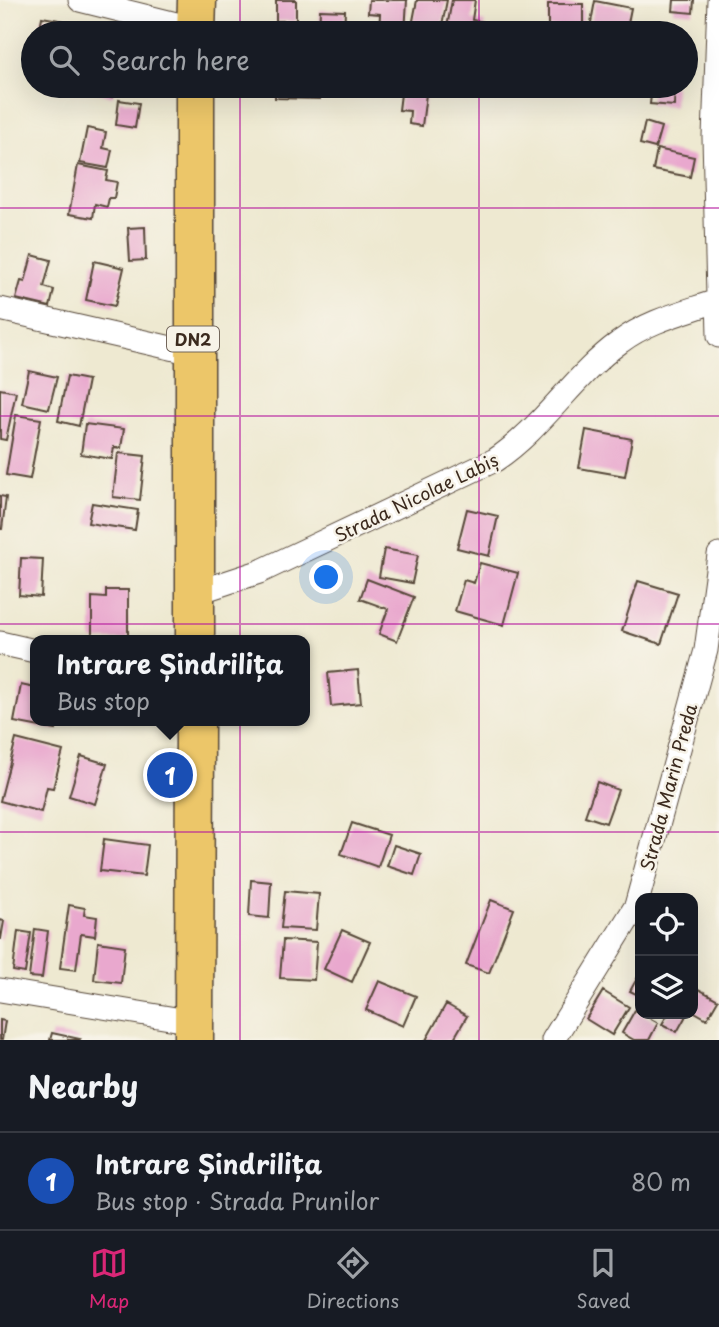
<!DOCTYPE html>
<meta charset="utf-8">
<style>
body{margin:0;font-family:"Playpen Sans",sans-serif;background:#242831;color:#f1f3f6}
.controls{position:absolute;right:21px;bottom:21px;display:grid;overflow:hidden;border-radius:14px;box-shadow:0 7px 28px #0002}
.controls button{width:63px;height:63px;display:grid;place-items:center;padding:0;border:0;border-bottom:2px solid #363941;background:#171b24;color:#f1f3f6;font:35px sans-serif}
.you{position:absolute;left:327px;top:578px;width:24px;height:24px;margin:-18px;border:5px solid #fff;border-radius:50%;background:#1a73e8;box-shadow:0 0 0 10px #1a73e833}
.badge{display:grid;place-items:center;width:46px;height:46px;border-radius:50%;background:#db2777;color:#fff;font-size:23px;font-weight:700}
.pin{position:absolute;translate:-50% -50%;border:4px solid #fff;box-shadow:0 2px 7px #0006}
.popup{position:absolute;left:30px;top:635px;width:280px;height:91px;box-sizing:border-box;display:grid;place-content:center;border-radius:14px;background:#171b24;filter:drop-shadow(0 2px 5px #0005);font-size:23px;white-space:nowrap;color:#9ea1a6}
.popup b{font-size:26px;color:#f1f3f6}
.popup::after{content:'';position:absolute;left:50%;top:100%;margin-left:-14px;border:14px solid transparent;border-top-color:#171b24}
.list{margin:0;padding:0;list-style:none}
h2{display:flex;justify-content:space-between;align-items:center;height:91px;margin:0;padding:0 28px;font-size:30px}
h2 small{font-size:23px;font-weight:400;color:#9ea1a6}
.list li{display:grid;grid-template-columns:46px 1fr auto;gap:21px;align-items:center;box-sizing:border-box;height:98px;padding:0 28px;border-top:2px solid #363941}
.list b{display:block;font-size:26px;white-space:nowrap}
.list p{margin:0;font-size:23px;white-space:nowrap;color:#9ea1a6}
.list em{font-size:23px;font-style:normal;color:#9ea1a6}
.icon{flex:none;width:38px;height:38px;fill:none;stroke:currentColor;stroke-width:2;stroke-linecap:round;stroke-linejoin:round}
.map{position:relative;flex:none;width:719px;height:1040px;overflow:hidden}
.search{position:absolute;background:#171b24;box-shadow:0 7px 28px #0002;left:21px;right:21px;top:21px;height:77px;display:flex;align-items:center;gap:18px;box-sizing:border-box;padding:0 24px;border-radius:38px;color:#9ea1a6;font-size:26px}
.sheet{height:189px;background:#171b24}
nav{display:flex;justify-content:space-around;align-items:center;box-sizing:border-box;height:98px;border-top:2px solid #363941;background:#171b24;font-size:19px;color:#9ea1a6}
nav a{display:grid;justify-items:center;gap:4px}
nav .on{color:#db2777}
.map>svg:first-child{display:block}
.building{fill:#e9a8ce}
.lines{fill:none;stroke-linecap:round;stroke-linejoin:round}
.street-casing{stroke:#564739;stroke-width:25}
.highway-casing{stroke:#564739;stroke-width:41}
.street{stroke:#fff;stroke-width:23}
.highway{stroke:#ecc669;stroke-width:38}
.grid{fill:none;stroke:#b5179e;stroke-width:2;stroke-opacity:0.55}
.labels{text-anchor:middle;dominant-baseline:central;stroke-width:5;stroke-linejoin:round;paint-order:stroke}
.shield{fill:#f7f3e8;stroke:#73665b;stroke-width:2}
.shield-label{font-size:16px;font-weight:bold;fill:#3b2a1e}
.street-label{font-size:18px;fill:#3b2a1e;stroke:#f7f3e8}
</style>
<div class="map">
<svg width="719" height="1040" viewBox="0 0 719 1040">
<rect width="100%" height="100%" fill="#f7f3e8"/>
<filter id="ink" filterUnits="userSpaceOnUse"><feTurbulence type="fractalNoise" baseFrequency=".0143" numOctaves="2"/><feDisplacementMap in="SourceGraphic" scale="14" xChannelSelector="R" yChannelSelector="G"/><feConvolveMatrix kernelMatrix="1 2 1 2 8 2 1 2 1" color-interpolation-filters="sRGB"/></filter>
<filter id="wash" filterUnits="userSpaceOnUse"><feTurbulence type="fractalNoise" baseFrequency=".00686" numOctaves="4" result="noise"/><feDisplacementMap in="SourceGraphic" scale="28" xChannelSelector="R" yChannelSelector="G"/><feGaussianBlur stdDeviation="1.57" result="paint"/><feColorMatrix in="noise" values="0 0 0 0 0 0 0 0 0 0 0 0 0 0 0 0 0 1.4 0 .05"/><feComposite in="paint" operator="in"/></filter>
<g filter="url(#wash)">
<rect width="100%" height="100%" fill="#eee9d1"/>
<g id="blocks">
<path class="building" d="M276 0H296V21H276Z
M369 0H407L405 33H379L380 14 368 13Z
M417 0H447L441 31 412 26Z
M452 0H475L472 20 485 22 483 33H446Z
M674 0H694L693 13 673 11Z
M595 1 631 8 626 33H589Z
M548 4H583V27H548Z
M320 10 345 11 344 33H319Z
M42 17 65 21 64 33H39Z
M114 26 135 33H111Z
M95 86H116L112 97 94 91Z
M275 86H321L320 99 275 98Z
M402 86H427L422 126 409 124 410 111 399 110Z
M652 86H675L674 106 650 104Z
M119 100 139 103 135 128 116 125Z
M645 122 661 127 655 148 640 144Z
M87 128 106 132 103 148 112 150 108 168 80 163Z
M657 149 694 157 690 177 653 170Z
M78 165 108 171 106 180 117 182 114 198H109L107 207 95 204 93 218 69 214Z
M145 227 146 260 130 261 128 228Z
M32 255 51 260 44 287 54 290 50 307 16 299 21 281 25 282Z
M94 261 124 268 115 306 86 300Z
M29 371 57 377 49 409 22 403Z
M67 376 88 380 79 426 58 421Z
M0 389 16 392 6 440 0 439Z
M16 415 41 419 30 479 6 475Z
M85 424 124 429 121 448 114 447 112 459 81 454Z
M586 430 632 439 625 476 579 468Z
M118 453 145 456 140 500 113 497Z
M0 496 6 497 2 529H0Z
M92 503 138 510 135 530 88 523Z
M467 509 498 516 489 556 457 548Z
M384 549 418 555 412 583 379 577Z
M21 558 43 559 41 597 19 595Z
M480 563 518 573 504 625 455 611 464 580 474 583Z
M367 579 414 597 397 641 379 634 388 609 360 599Z
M638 581 678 593 661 644 622 631Z
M106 590H128V640H92V597L106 598Z
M358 670 361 703 331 706 328 673Z
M21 685 35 688V721H58L56 730 14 722Z
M16 739 63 751 53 788 47 787 41 812 0 801Z
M81 756 107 764 95 804 69 796Z
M597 782 618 790 606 823 585 816Z
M352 823 389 835 378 867 341 854Z
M104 839 148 845 144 876 100 871Z
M394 845 421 854 414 875 387 866Z
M251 880 271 882 269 918 249 916Z
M285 891 319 894 316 930 281 928Z
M491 900 514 909 489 973 466 965Z
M69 905 85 908 84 915 97 917 95 936 81 934 76 970 60 968Z
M0 920 4 921 1 939H0Z
M35 929 48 931 42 978 29 977Z
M342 930 370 942 352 982 324 969Z
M18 931 31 933 25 973 13 971Z
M283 940 317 942 314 980 280 978Z
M98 942 125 946 121 983 94 980Z
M640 973V996L630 991Z
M379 981 416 996 403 1026 366 1010Z
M693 986 718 1000 707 1019 693 1011Z
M603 991 629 1007 612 1035 586 1019Z
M446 1004 467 1016 453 1040H426Z
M635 1010 658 1023 649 1040H634L622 1033Z
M668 1014H687L677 1032 662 1024Z
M0 1020 5 1021 2 1040H0Z
M52 1033 80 1039 79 1040H50Z"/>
</g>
</g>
<g filter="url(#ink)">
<use href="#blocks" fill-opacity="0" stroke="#564739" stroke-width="2"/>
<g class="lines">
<g class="street-casing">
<path id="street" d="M80 0 196 29
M719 0 714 137 719 336
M0 309 193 353
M195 593 259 572 495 460C543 428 574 375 620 342 649 320 686 312 719 300
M0 643 35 651
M0 990 194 1022
M553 1040 636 906 706 650 719 555"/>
</g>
<g class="highway-casing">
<path id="highway" d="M196 33 197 0
M195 86V640
M194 1040 195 721"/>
</g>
<use href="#street" class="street"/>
<use href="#highway" class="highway"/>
</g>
</g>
<path class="grid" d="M240 0V33M479 0V33M240 86V1040M479 86V1040M0 208H719M0 416H719M0 624H719M0 832H719"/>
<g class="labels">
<rect class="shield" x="167" y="326.5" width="52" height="25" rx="5"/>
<g class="shield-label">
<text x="193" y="339">DN2</text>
</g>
<g class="street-label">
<text transform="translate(416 497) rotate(-26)">Strada Nicolae Labiș</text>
<text transform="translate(668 787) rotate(-75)">Strada Marin Preda</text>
</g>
</g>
</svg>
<div class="controls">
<button><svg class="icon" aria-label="locate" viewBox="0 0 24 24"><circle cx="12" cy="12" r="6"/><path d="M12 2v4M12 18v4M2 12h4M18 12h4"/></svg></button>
<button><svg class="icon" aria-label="layers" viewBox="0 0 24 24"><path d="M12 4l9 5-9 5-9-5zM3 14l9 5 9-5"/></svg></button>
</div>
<div class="you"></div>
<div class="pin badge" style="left:170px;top:775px;background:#1a4fb4">1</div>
<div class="popup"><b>Intrare Șindrilița</b>Bus stop</div>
<div class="search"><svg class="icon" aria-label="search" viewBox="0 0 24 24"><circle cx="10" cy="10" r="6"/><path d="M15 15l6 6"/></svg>Search here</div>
</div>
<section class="sheet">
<h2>Nearby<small></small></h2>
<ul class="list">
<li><span class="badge" style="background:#1a4fb4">1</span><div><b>Intrare Șindrilița</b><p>Bus stop · Strada Prunilor</p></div><em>80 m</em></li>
</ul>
</section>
<nav>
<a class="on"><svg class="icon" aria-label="map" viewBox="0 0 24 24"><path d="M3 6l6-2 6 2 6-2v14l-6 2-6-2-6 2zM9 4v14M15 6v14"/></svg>Map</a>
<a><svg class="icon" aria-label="directions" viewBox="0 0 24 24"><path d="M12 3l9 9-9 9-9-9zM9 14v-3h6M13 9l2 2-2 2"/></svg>Directions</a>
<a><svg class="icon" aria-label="saved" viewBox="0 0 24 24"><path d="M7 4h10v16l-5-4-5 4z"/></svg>Saved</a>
</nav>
